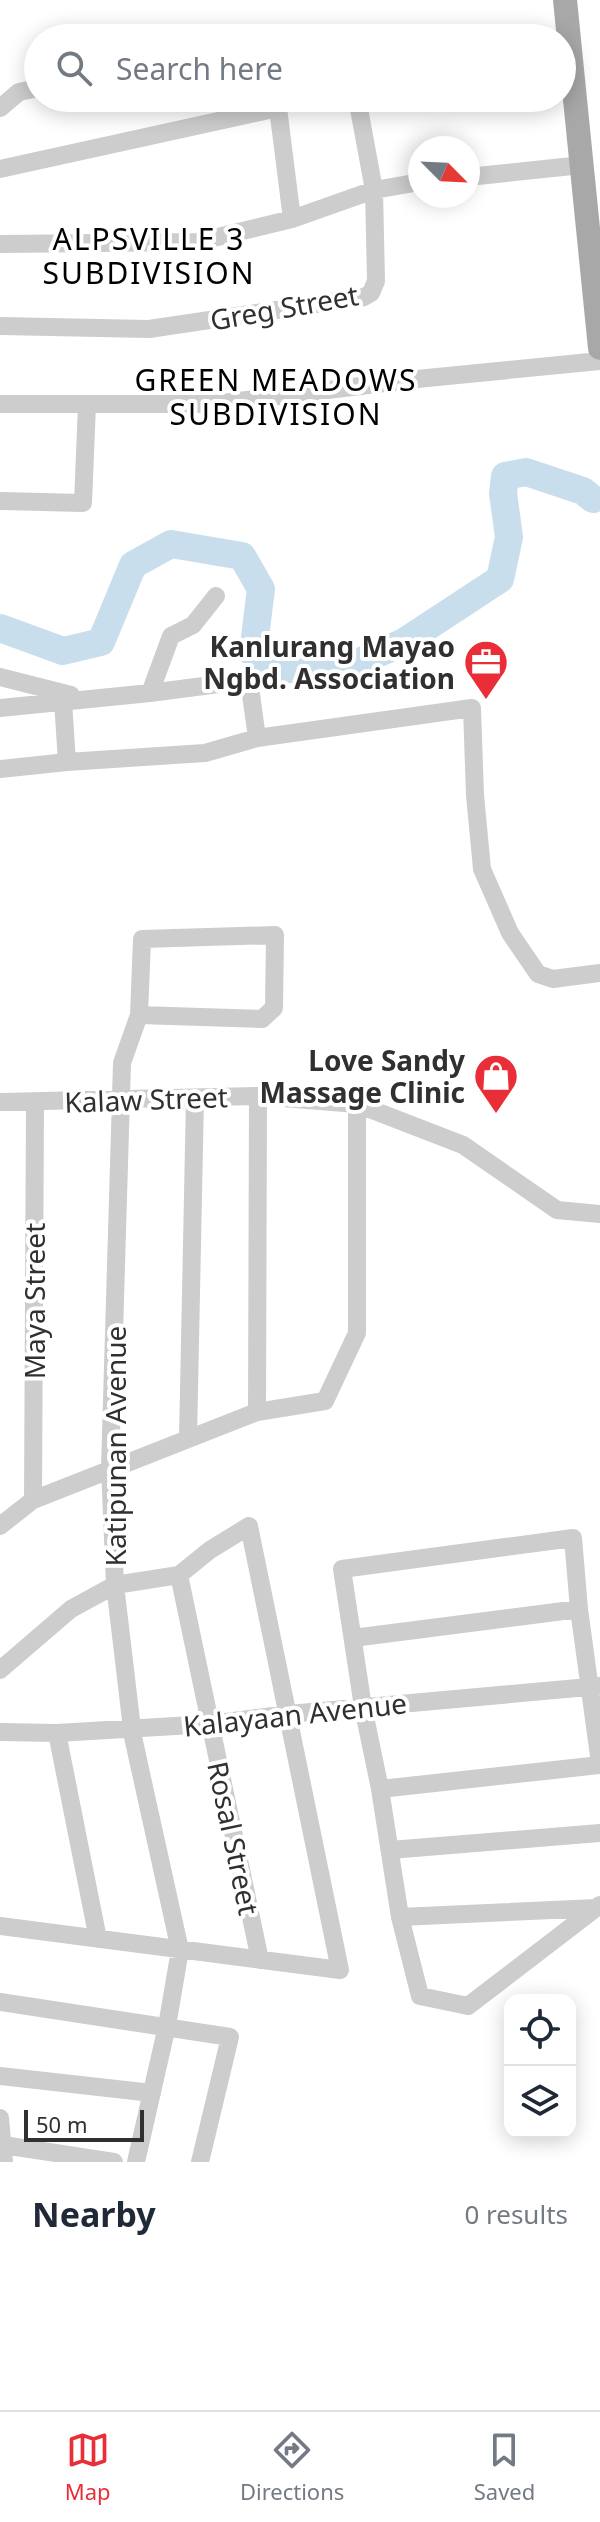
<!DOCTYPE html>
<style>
body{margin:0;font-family:"Noto Sans",sans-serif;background:#f6f6f7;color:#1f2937}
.controls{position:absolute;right:24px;bottom:24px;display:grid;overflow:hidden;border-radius:16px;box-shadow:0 4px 20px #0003}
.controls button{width:72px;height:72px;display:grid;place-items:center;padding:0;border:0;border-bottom:2px solid #e0e1e3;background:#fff;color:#1f2937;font:40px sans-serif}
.compass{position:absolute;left:408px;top:136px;width:72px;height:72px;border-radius:50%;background:#fff;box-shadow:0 4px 20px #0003;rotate:114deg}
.scale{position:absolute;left:24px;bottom:20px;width:120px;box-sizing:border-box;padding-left:8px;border:4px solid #303030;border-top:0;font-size:22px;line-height:28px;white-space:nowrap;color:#303030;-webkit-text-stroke:6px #fff;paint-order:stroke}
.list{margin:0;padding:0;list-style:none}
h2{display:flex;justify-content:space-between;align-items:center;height:104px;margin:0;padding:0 32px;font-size:34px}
h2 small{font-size:26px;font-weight:400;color:#747a83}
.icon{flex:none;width:44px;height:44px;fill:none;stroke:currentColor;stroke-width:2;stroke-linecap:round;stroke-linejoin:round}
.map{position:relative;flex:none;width:600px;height:2162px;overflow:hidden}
.search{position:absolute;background:#fff;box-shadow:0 4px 20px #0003;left:24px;right:24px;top:24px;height:88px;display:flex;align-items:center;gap:20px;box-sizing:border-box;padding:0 28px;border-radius:44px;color:#747a83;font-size:30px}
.sheet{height:248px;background:#fff}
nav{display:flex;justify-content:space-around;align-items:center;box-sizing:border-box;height:112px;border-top:2px solid #e0e1e3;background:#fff;font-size:22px;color:#747a83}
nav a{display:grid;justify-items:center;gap:4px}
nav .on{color:#ea2e38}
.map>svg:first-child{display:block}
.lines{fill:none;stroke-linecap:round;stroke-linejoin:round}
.river{stroke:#c9deed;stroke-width:28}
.minor{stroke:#cdcdcd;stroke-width:18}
.major{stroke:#a8a8a8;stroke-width:24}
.labels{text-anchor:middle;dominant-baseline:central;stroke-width:8;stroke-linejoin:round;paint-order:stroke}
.street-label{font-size:28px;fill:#303030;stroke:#fff}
.poi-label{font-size:28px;font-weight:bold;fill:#303030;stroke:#fff;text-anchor:end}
.neighbourhood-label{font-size:30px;letter-spacing:2px;fill:#000;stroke:#fff}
</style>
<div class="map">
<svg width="600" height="2162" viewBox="0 0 600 2162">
<rect width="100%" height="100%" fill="#fff"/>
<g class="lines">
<path class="river" d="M0 628 63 651 101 642 133 565 171 544 242 556 261 589 253 653 283 668 332 674 404 642 500 579 509 537 503 493 505 476 526 472 583 491 593 499"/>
<path class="minor" d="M275 98 278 108 292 219
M0 108 19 92 38 88
M0 169 278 108
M468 177 582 165
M0 244 197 242 292 219 374 190 420 182
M0 326 149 329 364 297 371 293 376 281 374 190 357 98
M0 404H214L417 379 600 361
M0 501 83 503 87 404
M0 677 71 695
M150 693 171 636 193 625 216 596
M63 701 67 762
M0 708 150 693 249 680 257 738
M0 769 67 762 205 753 257 738 472 708 475 795 482 869 510 933 538 974 553 979 600 973
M0 1102 258 1096 357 1104 463 1145 557 1210 600 1214
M257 1412 258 1096
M188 1439 195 1098
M33 1500 35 1102
M0 1526 33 1500 257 1412 325 1401 357 1333V1104
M179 1575 260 1960
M353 1638 579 1609
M0 1670 71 1609 115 1585 179 1575 210 1550 249 1526 340 1970 0 1926
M0 1732 57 1733 209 1724 289 1714 600 1686
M57 1733 98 1939
M600 1763 579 1609 573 1538 342 1569 363 1707 380 1789 400 1917 420 1996 468 2006 600 1905
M380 1789 600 1765
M390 1850 600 1833
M400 1917 596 1908
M0 2002 230 2037 200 2162
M0 2076 152 2093
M0 2118 4 2162
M3 2145 114 2162
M136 2162 167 2026 180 1950 133 1737 115 1585 110 1468 122 1063 139 1015 142 939 275 935 274 1008 262 1019 139 1015"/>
<path class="major" d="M565 0 600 348"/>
</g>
<defs>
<g id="office-pin" transform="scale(2.3)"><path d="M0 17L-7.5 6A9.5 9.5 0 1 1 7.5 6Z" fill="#ea2e38" stroke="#fff"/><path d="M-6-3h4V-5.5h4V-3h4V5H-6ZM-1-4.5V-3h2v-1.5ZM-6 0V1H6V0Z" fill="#fff"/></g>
<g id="shop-pin" transform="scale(2.3)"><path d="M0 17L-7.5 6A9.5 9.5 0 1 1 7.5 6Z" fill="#ea2e38" stroke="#fff"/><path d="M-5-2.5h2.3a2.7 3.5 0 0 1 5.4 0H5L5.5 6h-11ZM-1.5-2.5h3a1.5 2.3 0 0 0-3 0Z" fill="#fff"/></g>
</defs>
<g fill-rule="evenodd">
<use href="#office-pin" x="486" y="662"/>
<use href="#shop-pin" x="496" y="1076"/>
</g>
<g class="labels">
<g class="street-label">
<text transform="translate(284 307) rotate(-10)">Greg Street</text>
<text transform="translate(146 1099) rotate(-2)">Kalaw Street</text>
<text transform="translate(34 1301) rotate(-90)">Maya Street</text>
<text transform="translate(115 1446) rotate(-90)">Katipunan Avenue</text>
<text transform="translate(295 1714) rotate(-6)">Kalayaan Avenue</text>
<text transform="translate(234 1838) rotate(78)">Rosal Street</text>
</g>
<g class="poi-label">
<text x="455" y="646">Kanlurang Mayao<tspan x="455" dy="32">Ngbd. Association</tspan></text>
<text x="465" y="1060">Love Sandy<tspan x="465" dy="32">Massage Clinic</tspan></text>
</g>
<g class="neighbourhood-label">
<text x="149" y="238">ALPSVILLE 3<tspan x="149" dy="34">SUBDIVISION</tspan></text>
<text x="276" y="379">GREEN MEADOWS<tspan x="276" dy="34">SUBDIVISION</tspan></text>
</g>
</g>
</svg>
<div class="controls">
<button><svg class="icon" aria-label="locate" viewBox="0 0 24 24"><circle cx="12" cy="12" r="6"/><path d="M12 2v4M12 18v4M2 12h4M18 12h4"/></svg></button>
<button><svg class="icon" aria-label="layers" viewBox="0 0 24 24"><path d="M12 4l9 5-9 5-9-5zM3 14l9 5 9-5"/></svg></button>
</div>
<svg class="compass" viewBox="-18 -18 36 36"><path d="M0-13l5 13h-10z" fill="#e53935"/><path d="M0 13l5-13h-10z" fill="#747a83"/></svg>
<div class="scale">50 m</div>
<div class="search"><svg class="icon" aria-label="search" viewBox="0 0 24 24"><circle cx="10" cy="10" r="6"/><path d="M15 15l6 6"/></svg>Search here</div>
</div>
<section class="sheet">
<h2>Nearby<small>0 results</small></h2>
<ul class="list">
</ul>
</section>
<nav>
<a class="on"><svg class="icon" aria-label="map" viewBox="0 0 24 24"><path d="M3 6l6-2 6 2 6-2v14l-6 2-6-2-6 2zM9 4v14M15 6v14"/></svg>Map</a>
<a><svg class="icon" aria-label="directions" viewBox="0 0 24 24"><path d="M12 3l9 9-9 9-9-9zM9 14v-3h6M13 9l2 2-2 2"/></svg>Directions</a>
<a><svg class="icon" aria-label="saved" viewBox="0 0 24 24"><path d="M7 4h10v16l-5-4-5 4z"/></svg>Saved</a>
</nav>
